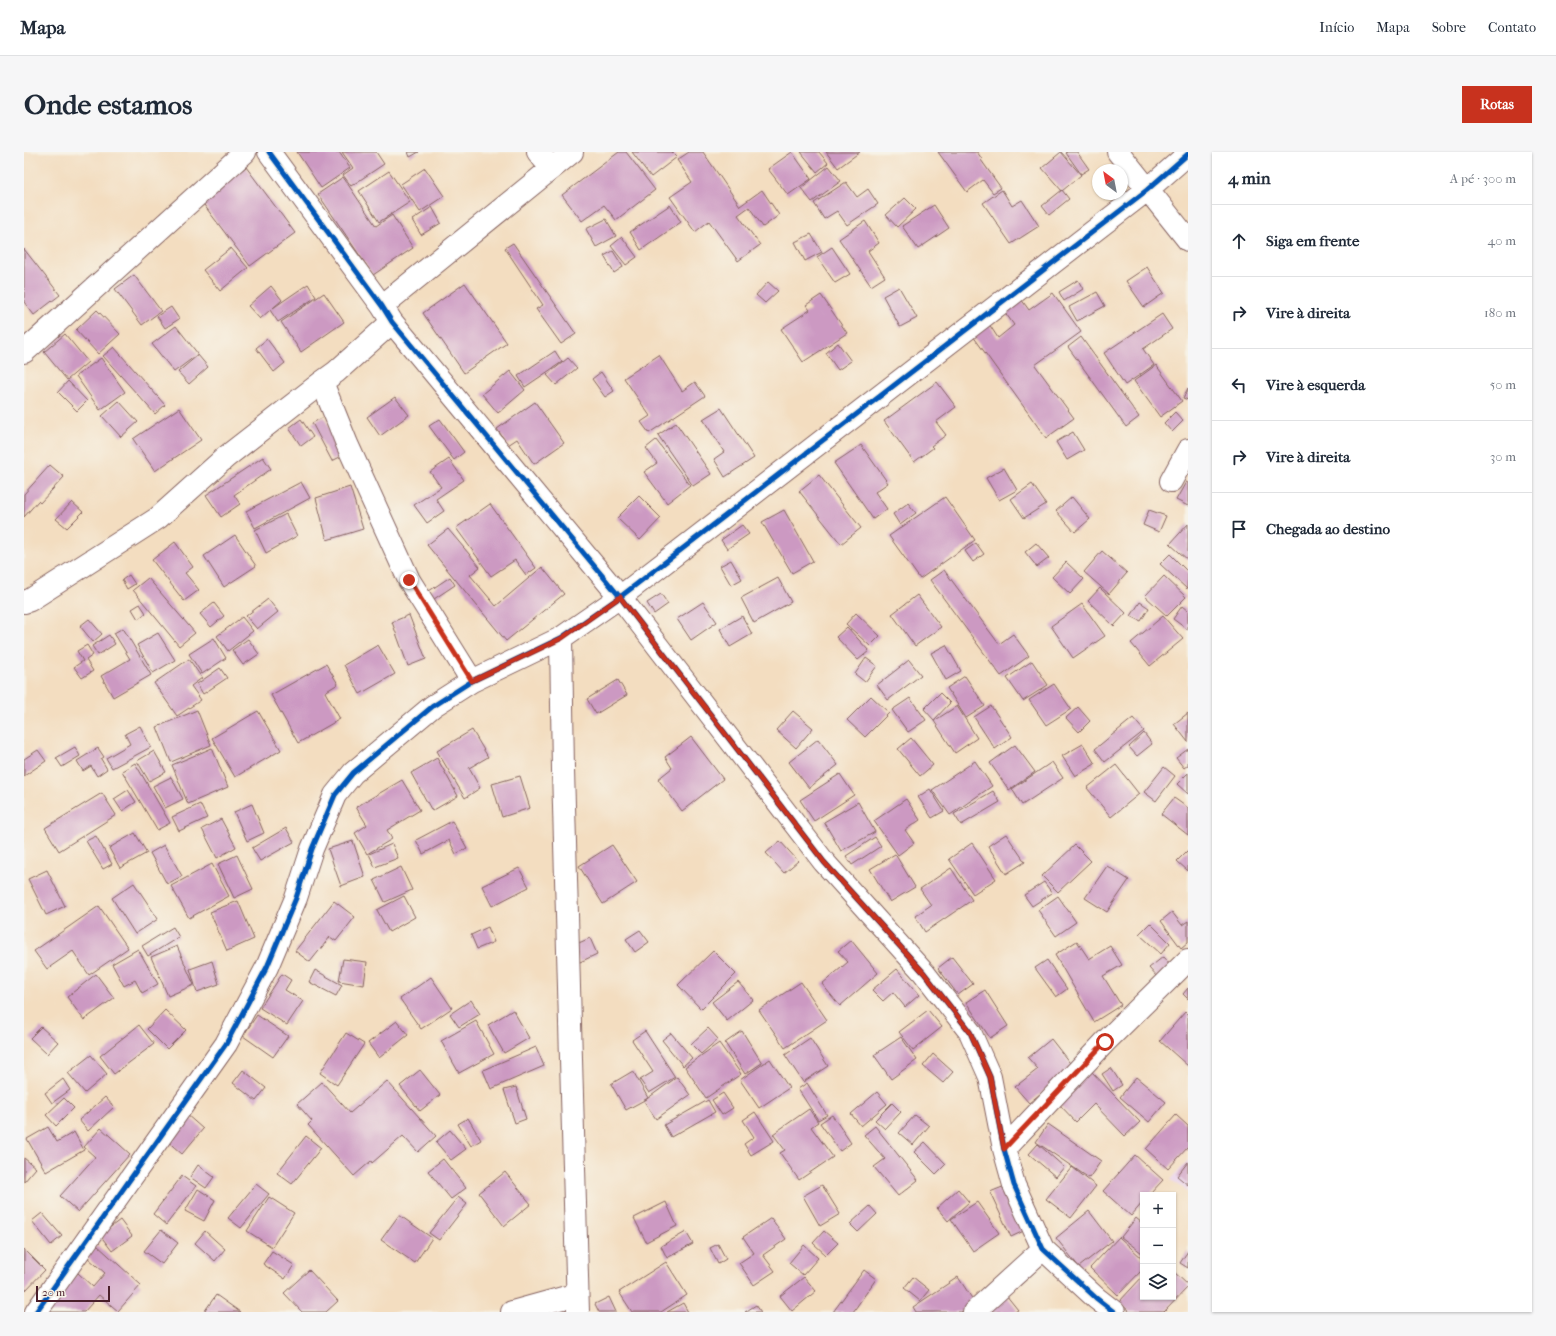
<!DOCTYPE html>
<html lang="pt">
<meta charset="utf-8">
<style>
body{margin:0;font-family:"IM FELL French Canon",serif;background:#f6f6f7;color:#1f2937}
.controls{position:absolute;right:12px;bottom:12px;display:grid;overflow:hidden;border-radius:0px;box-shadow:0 1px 3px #0004}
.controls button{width:36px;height:36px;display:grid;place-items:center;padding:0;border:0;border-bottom:1px solid #e0e1e3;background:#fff;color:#1f2937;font:20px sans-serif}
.compass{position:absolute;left:1068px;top:12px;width:36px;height:36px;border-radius:50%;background:#fff;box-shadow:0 1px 3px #0004;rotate:328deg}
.scale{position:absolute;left:12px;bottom:10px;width:74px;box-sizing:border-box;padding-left:4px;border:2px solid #4a1f2b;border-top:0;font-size:11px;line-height:14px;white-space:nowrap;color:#4a1f2b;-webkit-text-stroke:3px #f7f3e8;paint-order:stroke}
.stop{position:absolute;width:12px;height:12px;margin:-9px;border:3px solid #c8321e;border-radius:50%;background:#fff}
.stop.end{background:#c8321e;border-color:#fff;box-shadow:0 1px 4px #0008}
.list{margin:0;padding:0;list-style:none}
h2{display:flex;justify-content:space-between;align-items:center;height:52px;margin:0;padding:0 16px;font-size:17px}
h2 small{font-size:13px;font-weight:400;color:#747a83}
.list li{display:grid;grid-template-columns:26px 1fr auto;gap:12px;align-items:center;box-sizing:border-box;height:72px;padding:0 16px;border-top:1px solid #e0e1e3}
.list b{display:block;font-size:15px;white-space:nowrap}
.list em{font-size:13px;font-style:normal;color:#747a83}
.icon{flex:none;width:22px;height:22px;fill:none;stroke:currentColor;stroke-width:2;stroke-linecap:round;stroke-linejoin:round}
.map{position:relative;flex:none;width:1164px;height:1160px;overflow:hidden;border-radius:0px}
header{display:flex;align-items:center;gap:24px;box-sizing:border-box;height:56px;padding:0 20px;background:#fff;border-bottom:1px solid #e0e1e3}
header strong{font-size:19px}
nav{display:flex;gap:22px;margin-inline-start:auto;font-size:14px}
.intro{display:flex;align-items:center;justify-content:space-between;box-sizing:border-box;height:96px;padding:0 24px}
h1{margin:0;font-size:28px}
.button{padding:10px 18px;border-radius:0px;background:#c8321e;color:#fff;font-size:14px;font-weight:700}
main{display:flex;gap:24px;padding:0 24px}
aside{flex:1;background:#fff;border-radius:0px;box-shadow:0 1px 3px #0004}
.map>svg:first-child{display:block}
.built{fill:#e9d2ed}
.building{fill:#cc99c2}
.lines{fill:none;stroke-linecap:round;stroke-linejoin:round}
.minor-casing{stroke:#85625f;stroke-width:24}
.minor{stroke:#fff;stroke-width:22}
.cycleway-casing{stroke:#f7f3e8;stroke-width:8}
.cycleway{stroke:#0057b8;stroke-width:5}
.route{stroke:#c8321e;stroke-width:5}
</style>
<header>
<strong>Mapa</strong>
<nav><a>Início</a><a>Mapa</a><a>Sobre</a><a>Contato</a></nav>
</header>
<div class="intro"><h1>Onde estamos</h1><a class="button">Rotas</a></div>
<main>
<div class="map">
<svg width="1164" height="1160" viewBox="0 0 1164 1160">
<rect width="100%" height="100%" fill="#f7f3e8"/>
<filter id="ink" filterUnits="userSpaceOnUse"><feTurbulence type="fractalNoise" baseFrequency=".025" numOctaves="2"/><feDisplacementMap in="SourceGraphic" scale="8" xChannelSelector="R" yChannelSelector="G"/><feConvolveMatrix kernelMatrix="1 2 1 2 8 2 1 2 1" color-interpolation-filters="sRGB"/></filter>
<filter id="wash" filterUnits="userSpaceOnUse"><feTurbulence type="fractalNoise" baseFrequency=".012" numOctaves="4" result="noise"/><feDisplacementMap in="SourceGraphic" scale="16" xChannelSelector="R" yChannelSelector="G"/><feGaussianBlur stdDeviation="0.9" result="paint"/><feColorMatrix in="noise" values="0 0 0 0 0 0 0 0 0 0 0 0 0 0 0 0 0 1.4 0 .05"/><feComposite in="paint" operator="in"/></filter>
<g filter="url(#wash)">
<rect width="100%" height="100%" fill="#f3ddc0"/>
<path class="built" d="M1164 1008V1039L1147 1028Z"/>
<g id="blocks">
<path class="building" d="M273 0H315L326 16 297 36Z
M318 0H352L360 12 327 34 319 23 329 16Z
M384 0H395L386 5Z
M595 0H602L631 38 592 68 580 53 558 69 538 43Z
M608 0H648L653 5 627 25Z
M665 0H679L716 54 738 38 755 63 739 75 725 55 714 63 736 93 714 109 685 69 671 80 646 45 668 30 653 8Z
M768 0 787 27 764 43 744 17Z
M777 0H795L804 11 793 20Z
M802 0H836L814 16Z
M914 0H953L958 7 957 8 977 36 969 41 959 28 943 40Z
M1037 0 1057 23 1038 39 1018 16Z
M1043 0H1053L1065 17 1057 22 1042 1Z
M805 14 817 29 788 50 777 36Z
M222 15 271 81 226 114 177 49Z
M401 16 420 44 396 60 377 32Z
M365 19 386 50 355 70 335 39Z
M319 25 352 74 368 63 389 96 349 123 294 42Z
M822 30 833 45 844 37 854 52 823 73 813 59 800 67 790 51Z
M978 38 988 54 998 48 1015 74 987 92 959 51Z
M1038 38 1045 47 1025 63 1018 54Z
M881 46 892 57 873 75 862 63Z
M646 53 657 70 617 98 606 80Z
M910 53 925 76 894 97 878 74Z
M408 55 417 71 397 83 388 68Z
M582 67 592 84 572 95 562 77Z
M841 69 855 91 844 99 861 125 847 134 815 87Z
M787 82 798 100 781 109 771 90Z
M598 85 613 105 602 113 587 94Z
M489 91 552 182 537 192 512 157 519 153 481 96Z
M808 95 826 122 811 131 793 105Z
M207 96 224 116 196 139 179 118Z
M0 97 36 143 10 163 0 150Z
M589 99 599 115 590 121 580 104Z
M1123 115 1140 141 1120 155 1102 129Z
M110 123 137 159 118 173 91 137Z
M1054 128 1059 137 1040 149 1035 140Z
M744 130 754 139 741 151 732 143Z
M441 131 483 191 440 221 399 161Z
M284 132 292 145 254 170 246 158 236 167 224 154 247 134 258 148 249 156Z
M875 135 893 166 876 175 859 144Z
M1073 140 1081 154 1053 169 1045 155Z
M300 141 320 170 277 200 257 170Z
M1029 141 1057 180 1011 213 1050 266 1022 286 949 184 965 172 974 186 990 173 980 159 997 147 1005 158Z
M797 143 823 181 779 210 757 177 786 158 782 153Z
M147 155 155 167 141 176 133 164Z
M73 158 96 182 74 202 52 178Z
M1138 162 1148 177 1119 197 1130 213 1101 233 1080 201Z
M152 174 174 202 150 220 128 192Z
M41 182 64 210 43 228 20 200Z
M1057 185 1115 265 1102 275 1044 195Z
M243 187 261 211 250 220 232 196Z
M814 191 827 209 814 218 802 201Z
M90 195 141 253 131 262 79 204Z
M531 199 538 210 501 235 494 224Z
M174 203 184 215 165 232 154 220Z
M635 203 658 239 671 230 681 244 625 281 617 270 626 264 600 226Z
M77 206 101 240 76 258 52 224Z
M544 206 553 216 532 233 523 223Z
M1132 213 1158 249 1136 265 1110 229Z
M486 219 501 238 474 261 458 242Z
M577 220 590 239 581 245 568 227Z
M44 229 63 249 53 259 34 240Z
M913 230 932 255 912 270 922 283 907 294 909 296 890 310 860 269Z
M1164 236V248L1159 246Z
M371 245 385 263 356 284 343 265Z
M95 249 114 270 97 285 78 264Z
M511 250 540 291 510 312 493 287 484 293 473 277Z
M155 256 177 288 131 319 109 287Z
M697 256 730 306 701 325 690 307 700 300 679 267Z
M1151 260 1159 269 1148 280 1140 271Z
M300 265 320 303 308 309 288 271Z
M277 267 289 285 277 294 265 276Z
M416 267 440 300 430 308 405 274Z
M652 271 687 322 669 334 634 283Z
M1049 280 1060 298 1043 308 1032 290Z
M632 288 666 333 643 351 620 320 633 311 622 296Z
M837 293 864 331 851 340 863 357 849 367 810 311Z
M239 305 247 317 210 343 216 352 197 365 182 343Z
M425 307 440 328 412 347 420 359 403 371 390 353 417 335 406 320Z
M26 313 40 325 16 351 14 349 0 365V342Z
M980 316 993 338 975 348 962 326Z
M795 323 837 376 817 392 775 339Z
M277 330 286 346 231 376 222 359Z
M1162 330 1164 331V354L1152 348Z
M1008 332 1022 352 1000 366 987 347Z
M326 335 339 377 303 388 292 346Z
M615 344 637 366 616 388 593 366Z
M921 345 951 388 896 427 865 384Z
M1048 345 1066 367 1051 380 1032 359Z
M48 350 59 360 43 376 32 367Z
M884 351 892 361 876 373 869 362Z
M466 352 512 416 502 423 491 408 467 424 432 376Z
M760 358 789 409 768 421 738 370Z
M1125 358 1142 364 1135 380 1119 373Z
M262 362 273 384 242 401 231 378Z
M1164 372V408L1146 392Z
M718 373 725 382 703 397 697 388Z
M424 377 456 415 446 423 472 454 518 415 540 442 482 489 403 393Z
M211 383 232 414 200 435 180 404Z
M151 390 169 415 161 421 175 438 160 449 128 408Z
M952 391 960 402 949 410 941 399Z
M1012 391 1025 406 1013 415 1001 400Z
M1078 399 1103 421 1085 442 1060 420Z
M1146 402 1164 420 1163 437 1136 412Z
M707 408 718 427 707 433 696 414Z
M1042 410 1060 427 1046 442 1028 425Z
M920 418 975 492 989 482 1005 504 977 524 906 428Z
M105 423 111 432 103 437 98 428Z
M1140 424 1162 445 1143 464 1121 444Z
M426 425 431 433 410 447 405 439Z
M124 426 171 481 155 494 109 438Z
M754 426 767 450 730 471 717 446Z
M1076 436 1102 461 1090 474 1064 449Z
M637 442 644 452 630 462 623 451Z
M893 443 917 475 891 494 868 462Z
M244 447 254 460 233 477 222 464Z
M679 450 693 470 667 488 653 467Z
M1116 450 1125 456 1117 469 1107 464Z
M190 451 200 464 187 475 176 462Z
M116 452 122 461 114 467 108 457Z
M1058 452 1081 484 1049 506 1027 474Z
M1158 454 1164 459V478L1149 467Z
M832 461 856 484 846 494 822 472Z
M385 463 402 507 384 514 368 470Z
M718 464 728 482 706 495 696 477Z
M1139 464 1159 487 1126 514 1107 491Z
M218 465 229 479 204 499 193 484Z
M65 467 78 482 69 490 56 474Z
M823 475 845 499 834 508 812 485Z
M99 476 127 523 89 545 77 524 106 507 90 481Z
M134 481 151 508 129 521 113 493Z
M85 483 91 492 74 503 68 494Z
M190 486 202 506 178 522 165 502Z
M224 487 235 502 219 513 208 498Z
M63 493 69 503 62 508 69 519 58 526 50 515 59 509 53 499Z
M354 493 371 522 336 542 320 513Z
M922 493 937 519 922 528 907 501Z
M842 506 853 514 841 530 831 522Z
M165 507 178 526 167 534 177 548 153 564 130 531Z
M885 508 897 523 864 548 853 533Z
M1008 509 1024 533 999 549 983 526Z
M302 512 314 532 301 540 316 567 274 591 247 543Z
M196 516 203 526 179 542 173 532Z
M941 524 961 554 942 566 923 536Z
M594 528 603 543 572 562 563 547Z
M1030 532 1047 557 1022 573 1005 548Z
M916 541 926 551 910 568 900 557Z
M847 544 865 561 841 585 823 568Z
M886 546 902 568 884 580 868 558Z
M933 554 953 586 931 601 910 569Z
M967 554 988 585 971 597 950 565Z
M1054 555 1066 569 1055 580 1042 566Z
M173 558 187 593 147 610 133 575Z
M234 559 257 598 211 625 188 586Z
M769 559 789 576 772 596 752 578Z
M1164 561V590L1150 572Z
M1109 566 1120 579 1081 610 1071 597Z
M116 574 127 595 88 616 82 606 106 592 101 582Z
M448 578 464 605 445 616 456 636 441 646 413 599Z
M1120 581 1128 592 1113 604 1105 595Z
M667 585 699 627 658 659 634 627 648 616 641 605Z
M887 586 909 613 896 624 874 597Z
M794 587 814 613 785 636 765 610Z
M1059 592 1071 612 1051 624 1038 604Z
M991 593 1011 620 985 638 966 611Z
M51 595 56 604 38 615 32 606Z
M74 596 80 605 77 607 83 617 73 624 67 614 59 619 53 609Z
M188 596 204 635 164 652 148 613Z
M1164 597V613L1160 616 1152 606Z
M14 598 22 609 0 624V607Z
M130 599 142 620 125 629 113 609Z
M413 606 434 644 408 659 387 621Z
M951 609 968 634 926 663 908 638Z
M1028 610 1039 626 998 653 988 637Z
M111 611 146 671 133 678 98 619Z
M1092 613 1115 642 1087 665 1063 636Z
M1140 615 1151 624 1132 649 1120 640Z
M1164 621V642L1153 632Z
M816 622 830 643 790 669 776 648Z
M496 624 506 656 478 665 468 632Z
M147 625 159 647 141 656 129 634Z
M378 628 396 658 363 678 368 687 343 702 331 681 343 673 332 655Z
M906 637 920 659 908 666 894 645Z
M104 638 112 650 98 659 90 647Z
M969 639 976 650 937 673 930 662Z
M78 641 92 663 35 699 21 676Z
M1150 646 1164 656V683L1137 662Z
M882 647 896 668 881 678 890 691 874 703 850 669Z
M834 650 851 680 817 699 800 670Z
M176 652 183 666 155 679 148 665Z
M228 652 240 681 223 689 210 660Z
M197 667 212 695 193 706 178 677Z
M428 669 443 696 432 702 425 688 399 702 392 688Z
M262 676 270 690 236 709 228 696Z
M111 681 123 701 96 716 85 696Z
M982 682 1001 710 982 722 964 694Z
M72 684 88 712 79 717 62 689Z
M851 685 857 694 828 713 822 704Z
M329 689 341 725 317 734 304 697Z
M756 689 774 709 760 721 742 701Z
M948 691 972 727 949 742 925 707Z
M368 692 374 706 351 715 345 702Z
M140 693 158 724 143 732 126 701Z
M588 693 613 730 579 752 555 714Z
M1051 693 1067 709 1034 740 1018 724Z
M1164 698V719L1153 709Z
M871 702 891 735 866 750 846 717Z
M213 703 229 737 210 746 194 712Z
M188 712 205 744 165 766 147 734Z
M1083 714 1105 728 1083 760 1061 746Z
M377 715 388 738 361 750 350 728Z
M495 716 505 735 468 754 458 734Z
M927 716 948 748 901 780 891 764 907 753 896 737Z
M23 718 41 754 22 763 4 727Z
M1020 730 1028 741 1008 754 1000 743Z
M110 731 134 767 111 782 88 746Z
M380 744 391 765 365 780 353 758Z
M1034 744 1052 770 1032 784 1014 758Z
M214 749 230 787 203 799 186 760Z
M310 749 331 765 312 789 306 785 286 810 271 799Z
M75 754 104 796 65 823 49 799 23 817 10 799Z
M1148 760 1158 773 1164 769V790L1157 796 1137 769Z
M1126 771 1146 791 1137 802 1115 782Z
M149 775 155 785 124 804 118 794Z
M464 775 470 790 453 797 447 783Z
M616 778 625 790 611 800 602 787Z
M566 786 573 802 556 810 548 794Z
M827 788 854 821 816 854 798 832 824 810 814 799Z
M1053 789 1065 807 1086 794 1098 813 1079 824 1097 853 1070 870 1031 803Z
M153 794 170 833 144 844 127 805Z
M114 797 134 832 118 841 111 828 100 834 88 812Z
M689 799 712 822 677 857 654 833Z
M928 805 949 832 934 843 914 816Z
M1139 805 1147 814 1133 825 1125 816Z
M319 807 343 810 340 833 315 829Z
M1023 808 1043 837 1032 845 1011 816Z
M188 809 195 832 173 840 166 817Z
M873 817 895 843 881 855 869 840 859 849 848 838Z
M291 818 318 833 312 844 285 830Z
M72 822 90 846 60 868 43 845Z
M258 822 267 828 261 838 279 849 263 873 236 856Z
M407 825 428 856 397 877 376 847Z
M714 830 729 848 703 869 688 850Z
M777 830 803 868 761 896 735 858Z
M1164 836V847L1159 842Z
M961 838 984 874 966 886 942 850Z
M447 848 456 862 435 875 426 862Z
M141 858 162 878 143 897 123 877Z
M489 858 505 886 480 901 464 873Z
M904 858 918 875 889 898 875 880Z
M1161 860 1164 863V914L1136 889Z
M233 863 264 884 249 905 219 884Z
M373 869 384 883 355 906 344 891Z
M452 869 470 902 435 921 417 889Z
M115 873 130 892 90 922 76 904Z
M17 875 34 890 23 902 6 886Z
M684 876 694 887 677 902 667 892Z
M621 879 651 925 625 941 616 928 629 920 608 888Z
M718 879 738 911 721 922 701 891Z
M322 881 340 892 313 933 296 921Z
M647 881 668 906 659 914 638 888Z
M877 885 893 908 867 927 850 903Z
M786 886 804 914 779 930 761 903Z
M1027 887 1049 915 1005 951 991 935 1014 917 1004 906Z
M695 891 717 922 682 946 661 915Z
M512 895 520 914 467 937 459 918Z
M909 902 929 920 919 931 899 914Z
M67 903 83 922 61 941 44 921Z
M746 907 765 936 735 956 716 928Z
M1087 916 1098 933 1089 939 1078 922Z
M219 918 242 936 232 949 209 931Z
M396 918 416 943 396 959 376 934Z
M609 919 624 946 602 958 587 932Z
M1067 919 1116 970 1101 984 1070 952 1052 970 1034 951Z
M653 925 666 943 632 967 620 949Z
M1112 925 1142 950 1125 970 1096 945Z
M39 927 46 938 28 951 21 941Z
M363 929 412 984 394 1000 379 984 348 1011 347 1009 330 1024 284 973 288 969 273 952 298 930 326 961Z
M783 931 803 963 794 968 774 937Z
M492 935 502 967 491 971 480 938Z
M853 940 863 952 837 974 827 962Z
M699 941 709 956 698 963 688 948Z
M81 945 90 955 64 979 55 968Z
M40 946 50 956 32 974 22 963Z
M684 948 691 960 647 985 640 973Z
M868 951 877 960 861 977 851 968Z
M785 957 794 970 787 975 809 1005 775 1028 756 1001 761 998 749 982Z
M731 960 750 989 727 1003 720 992 730 985 719 968Z
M162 962 179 977 158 1002 140 986Z
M808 963 827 991 816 999 796 971Z
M891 963 905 974 889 993 875 981Z
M1152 963 1164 974V995L1144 1017 1122 997Z
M444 966 457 988 447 994 434 972Z
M1024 972 1077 1009 1065 1026 1012 990Z
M851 974 894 1028 874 1044 850 1015 861 1007 840 983Z
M24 975 33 990 50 980 60 998 22 1020 3 987Z
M77 976 106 1002 54 1060 36 1044 71 1005 60 995Z
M426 978 442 997 427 1008 412 990Z
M282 984 297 996 268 1032 253 1021Z
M901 990 922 1012 912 1022 890 1000Z
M1014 992 1040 1015 1032 1025 1005 1002Z
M1111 1003 1139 1028 1125 1043H1119V1050L1107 1064 1079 1039Z
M0 1006 12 1016 0 1030Z
M419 1007 442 1036 427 1047 404 1019Z
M1164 1010V1033L1153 1024Z
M174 1013 190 1025 182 1036 166 1025Z
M1048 1015 1072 1034 1047 1066 1022 1047Z
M481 1020 507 1052 480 1074 455 1041Z
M158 1024 172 1034 142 1073 129 1062Z
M232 1032 245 1042 217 1076 204 1066Z
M986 1032 1006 1076 987 1085 966 1040Z
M798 1033 816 1062 796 1074 779 1044Z
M174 1037 191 1048 180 1069 161 1059Z
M934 1037 945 1050 924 1069 913 1056Z
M245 1045 270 1061 248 1095 223 1079Z
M434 1045 443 1052 415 1088 405 1081Z
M642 1050 653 1074 622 1090 610 1066Z
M953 1050 975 1081 949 1099 927 1067Z
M846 1054 853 1062 834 1080 826 1072Z
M1065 1059 1088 1089 1055 1115 1032 1086Z
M18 1061 38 1084 27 1093 8 1069Z
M375 1063 408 1086 391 1111 357 1088Z
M747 1066 762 1087 739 1103 751 1119 730 1133 715 1111 730 1101 719 1085Z
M1112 1066 1119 1072V1099L1118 1101 1097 1085Z
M96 1068 108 1084 88 1099 76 1083Z
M137 1078 154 1091 138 1112 120 1099Z
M181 1079 201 1097 191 1109 171 1091Z
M800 1079 814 1091 802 1103 789 1091Z
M662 1080 669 1092 643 1106 637 1094Z
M1095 1085 1119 1107V1117L1094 1143 1066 1116Z
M694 1092 702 1107 694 1112 686 1096Z
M73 1093 117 1133 94 1159 75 1143 60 1160H20L54 1121 69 1135 81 1121 63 1105Z
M780 1093 794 1106 779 1123 765 1111Z
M0 1097 21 1118 0 1140Z
M248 1099 270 1113 261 1127 239 1112Z
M1164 1099V1116L1156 1111Z
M642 1110 663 1143 637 1160H608L595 1140Z
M285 1118 314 1149 302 1160H278L260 1141Z
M840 1118 852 1127 829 1160H809Z
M1149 1119 1164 1133V1135L1140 1160H1106L1095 1150 1119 1124V1145H1149Z
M780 1125 792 1139 768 1159 756 1144Z
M889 1125 905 1138 896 1149 880 1136Z
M934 1125 951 1151 937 1160H892L889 1155Z
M978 1138 994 1158 991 1160H963Z
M192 1143 216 1160H180Z
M585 1145 592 1160H575L571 1152Z
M659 1151 664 1160H643Z
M732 1153 737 1160H721Z"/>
</g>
</g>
<g filter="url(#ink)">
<use href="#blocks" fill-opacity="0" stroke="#85625f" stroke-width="1"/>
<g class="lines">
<g class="minor-casing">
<path id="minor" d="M245 0 358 154 368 170 596 445 800 710 900 821 946 880 966 925 980 997 990 1033 1019 1097 1072 1146 1090 1160
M514 0 527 16
M1094 0 1164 88
M358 154 548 0
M368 170 312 220 298 230 323 292 385 428 448 529
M0 200 221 0
M1147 329 1164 298
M0 450 6 448 134 366 202 305 298 230
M537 486 539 618 554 1160
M980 997 1081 890 1164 808
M12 1160 202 892 243 815 272 746 288 697 311 643 329 621 409 554 448 529 537 486 596 445 1123 38 1164 2
M488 1160 553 1142
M950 1160 1019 1097"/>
</g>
<use href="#minor" class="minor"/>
<g class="cycleway-casing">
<path id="cycleway" d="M245 0 358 154 368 170 596 445 800 710 900 821 946 880 966 925 980 997 990 1033 1019 1097 1072 1146 1090 1160
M12 1160 202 892 243 815 272 746 288 697 311 643 329 621 409 554 448 529 537 486 596 445 1123 38 1164 2"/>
</g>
<use href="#cycleway" class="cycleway"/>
</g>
</g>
<g class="lines" filter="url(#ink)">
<path class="route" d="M385 428 448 529 538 486 596 445 800 710 900 821 946 880 966 925 980 997 1081 890"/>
</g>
</svg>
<div class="controls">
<button>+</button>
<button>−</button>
<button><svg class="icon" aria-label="layers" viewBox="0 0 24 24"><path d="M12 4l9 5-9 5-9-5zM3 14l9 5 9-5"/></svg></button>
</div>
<svg class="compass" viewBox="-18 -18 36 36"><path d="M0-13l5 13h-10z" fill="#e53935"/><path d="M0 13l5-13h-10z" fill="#747a83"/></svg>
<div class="scale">20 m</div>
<div class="stop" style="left:1081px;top:890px"></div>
<div class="stop end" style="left:385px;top:428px"></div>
</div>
<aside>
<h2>4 min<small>A pé · 300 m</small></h2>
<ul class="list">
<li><svg class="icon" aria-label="ahead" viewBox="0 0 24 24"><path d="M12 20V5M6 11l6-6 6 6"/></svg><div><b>Siga em frente</b></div><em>40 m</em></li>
<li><svg class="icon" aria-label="right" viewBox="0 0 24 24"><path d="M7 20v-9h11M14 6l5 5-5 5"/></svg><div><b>Vire à direita</b></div><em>180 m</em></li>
<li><svg class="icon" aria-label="left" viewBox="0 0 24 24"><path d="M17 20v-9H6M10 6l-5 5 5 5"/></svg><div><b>Vire à esquerda</b></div><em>50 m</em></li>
<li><svg class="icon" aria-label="right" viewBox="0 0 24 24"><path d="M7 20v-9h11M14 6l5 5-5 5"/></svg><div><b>Vire à direita</b></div><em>30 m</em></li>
<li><svg class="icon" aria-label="arrive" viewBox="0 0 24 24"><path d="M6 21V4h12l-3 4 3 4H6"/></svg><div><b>Chegada ao destino</b></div></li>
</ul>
</aside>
</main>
